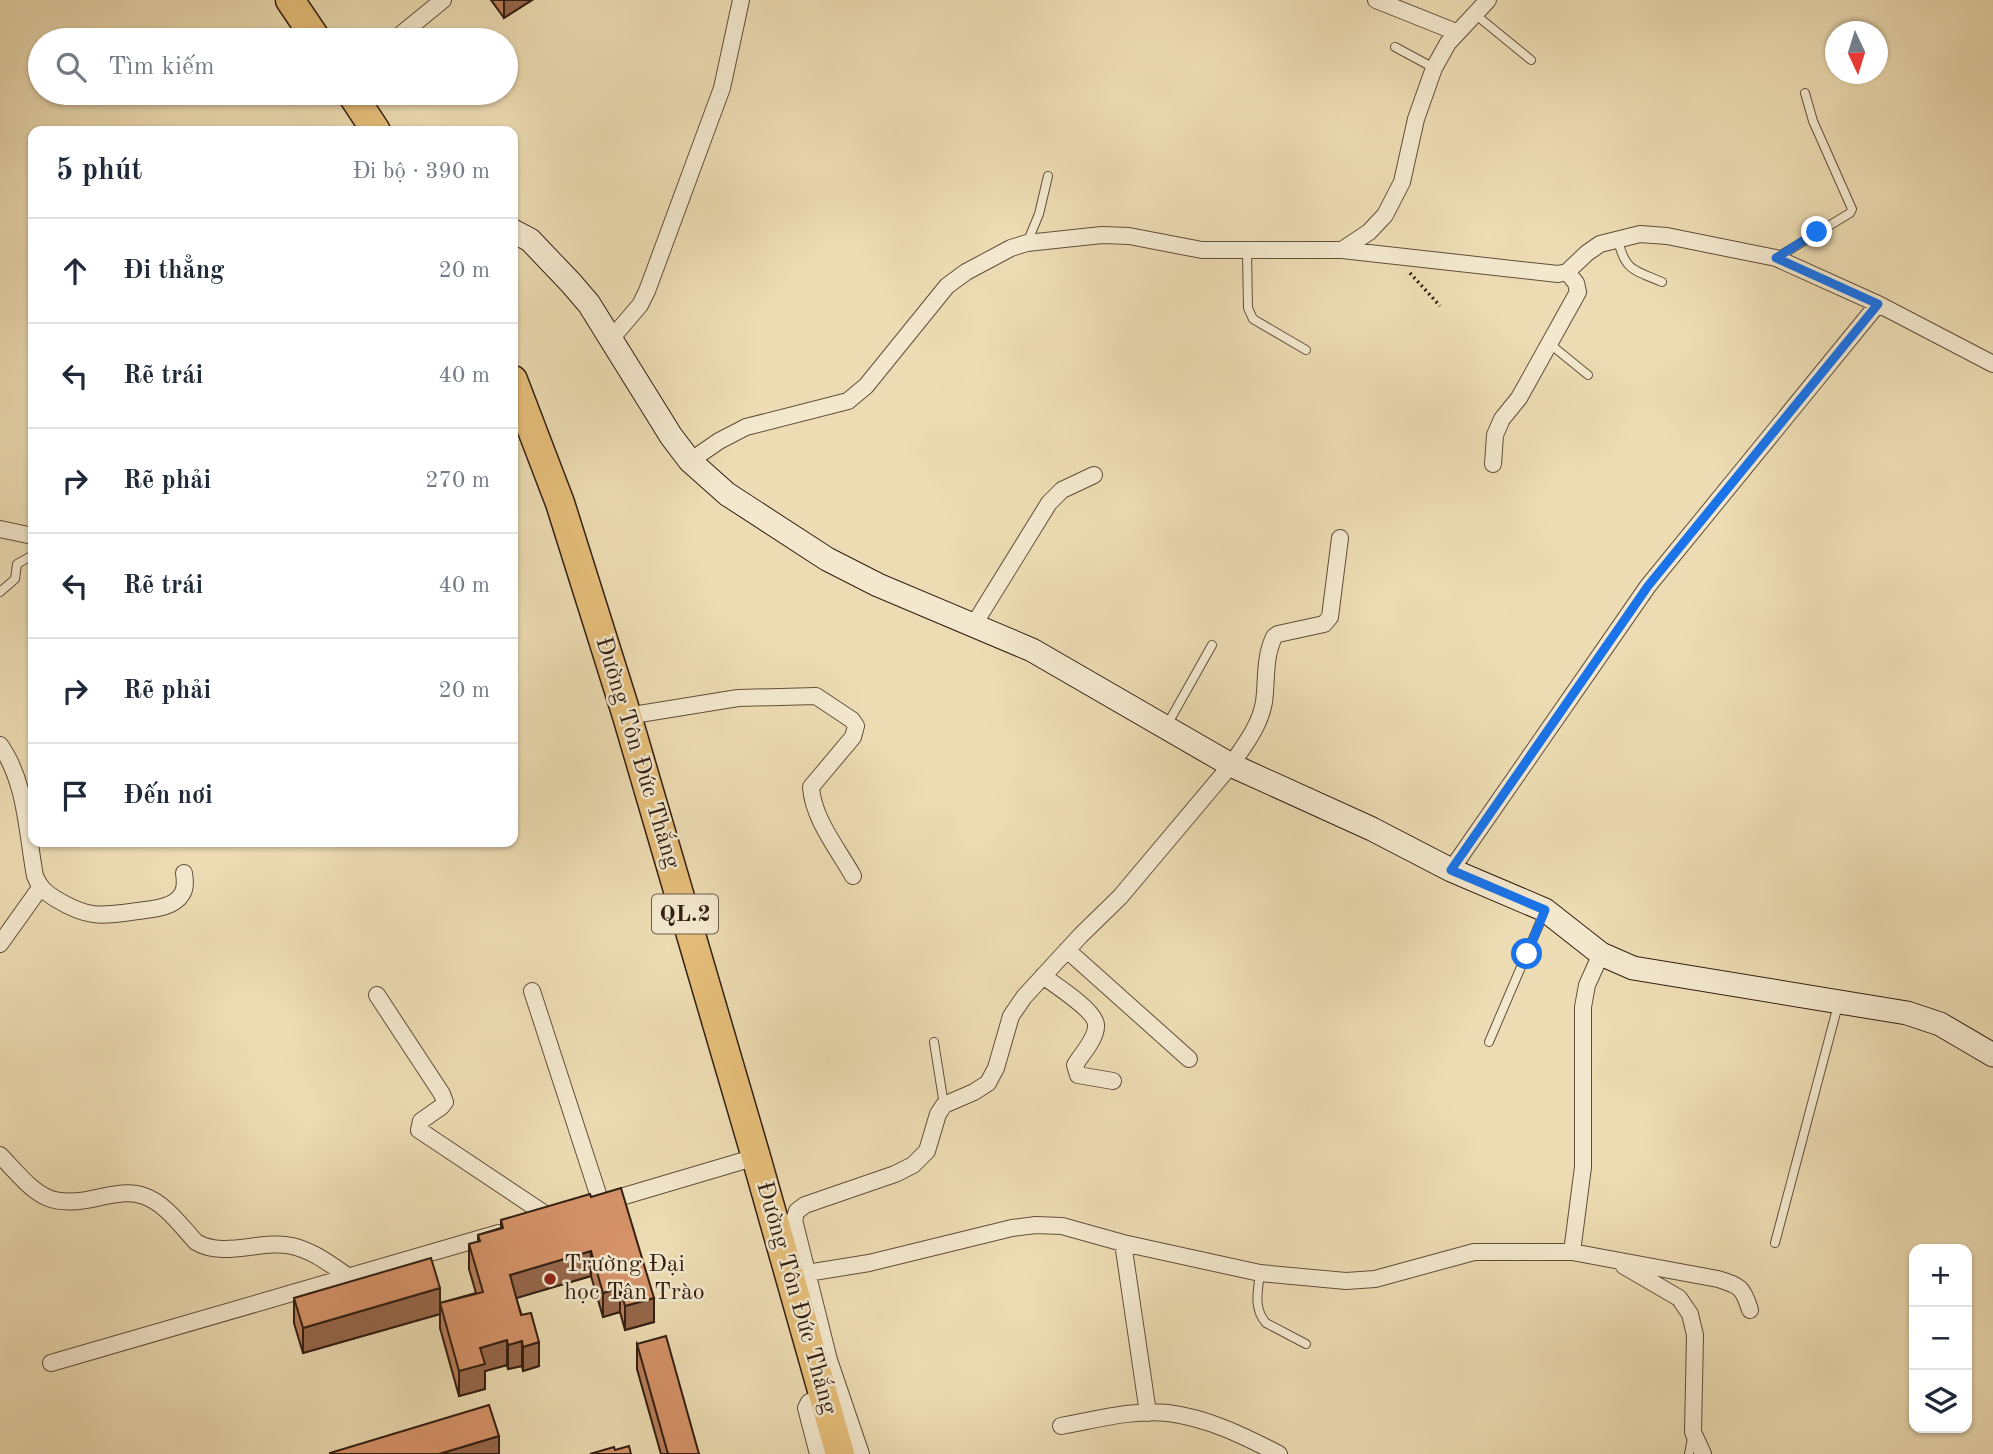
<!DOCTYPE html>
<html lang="vi">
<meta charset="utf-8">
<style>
body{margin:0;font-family:"Old Standard TT",serif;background:#f6f6f7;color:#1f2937}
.controls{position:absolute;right:21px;bottom:21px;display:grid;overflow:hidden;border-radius:14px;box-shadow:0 2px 5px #0004}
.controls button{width:63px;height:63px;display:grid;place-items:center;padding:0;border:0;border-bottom:2px solid #e0e1e3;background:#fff;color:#1f2937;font:35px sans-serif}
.compass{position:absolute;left:1825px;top:21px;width:63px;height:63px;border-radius:50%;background:#fff;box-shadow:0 2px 5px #0004;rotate:176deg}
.stop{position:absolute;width:21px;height:21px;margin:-16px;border:5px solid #1a73e8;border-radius:50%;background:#fff}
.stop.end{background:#1a73e8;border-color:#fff;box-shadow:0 2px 7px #0008}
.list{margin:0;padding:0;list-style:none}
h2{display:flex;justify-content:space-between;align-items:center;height:91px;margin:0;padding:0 28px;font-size:30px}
h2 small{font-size:23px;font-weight:400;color:#747a83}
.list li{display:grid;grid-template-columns:46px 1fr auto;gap:21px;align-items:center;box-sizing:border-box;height:105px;padding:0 28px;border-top:2px solid #e0e1e3}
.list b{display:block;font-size:26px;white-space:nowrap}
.list em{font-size:23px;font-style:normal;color:#747a83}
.icon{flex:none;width:38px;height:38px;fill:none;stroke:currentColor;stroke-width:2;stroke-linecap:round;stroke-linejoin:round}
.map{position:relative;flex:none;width:1993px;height:1454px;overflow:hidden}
.search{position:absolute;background:#fff;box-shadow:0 2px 5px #0004;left:28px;top:28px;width:490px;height:77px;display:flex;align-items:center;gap:18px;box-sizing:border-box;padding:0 24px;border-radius:38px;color:#747a83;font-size:26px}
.panel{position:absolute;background:#fff;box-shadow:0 2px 5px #0004;left:28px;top:126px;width:490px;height:721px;border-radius:14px}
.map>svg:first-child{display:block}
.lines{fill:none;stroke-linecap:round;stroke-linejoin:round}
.lane-casing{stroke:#614e3a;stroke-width:10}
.street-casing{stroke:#614e3a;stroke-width:18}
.secondary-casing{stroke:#321e11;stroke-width:25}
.highway-casing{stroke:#321e11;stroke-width:31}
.path{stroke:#321e11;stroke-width:3.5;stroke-dasharray:2 3.5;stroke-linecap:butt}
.lane{stroke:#f3e8ce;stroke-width:8}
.street{stroke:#f3e8ce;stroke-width:16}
.secondary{stroke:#f3e8ce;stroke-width:23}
.highway{stroke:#e6be7a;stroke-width:28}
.wall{fill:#b87e5a;stroke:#321e11;stroke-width:2}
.shaded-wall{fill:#96674a;stroke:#321e11;stroke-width:2}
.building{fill:#d69369;stroke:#321e11;stroke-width:2}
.route{stroke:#1a73e8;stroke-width:9}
.poi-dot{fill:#8f2418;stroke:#f3e8ce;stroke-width:2.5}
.labels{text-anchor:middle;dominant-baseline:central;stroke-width:5;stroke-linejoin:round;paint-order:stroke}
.shield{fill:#f3e8ce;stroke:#6c5b4a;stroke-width:2}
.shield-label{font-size:23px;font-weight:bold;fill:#321e11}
.street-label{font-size:24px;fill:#321e11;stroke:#f3e8ce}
.poi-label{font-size:24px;fill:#321e11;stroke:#f3e8ce;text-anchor:start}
</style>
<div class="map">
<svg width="1993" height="1454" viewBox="0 0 1993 1454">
<rect width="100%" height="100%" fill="#eddcb3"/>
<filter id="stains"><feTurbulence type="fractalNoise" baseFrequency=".00286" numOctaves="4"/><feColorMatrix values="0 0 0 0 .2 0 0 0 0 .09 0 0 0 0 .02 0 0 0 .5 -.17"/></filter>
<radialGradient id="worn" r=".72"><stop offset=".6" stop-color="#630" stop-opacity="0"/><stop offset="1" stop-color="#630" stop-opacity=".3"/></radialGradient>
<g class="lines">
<g class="lane-casing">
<path id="lane" d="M1476 15 1531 60
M1395 47 1434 68
M1618 240C1625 271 1634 270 1662 282
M1027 243 1039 214 1048 176
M1247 252 1248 308 1253 319 1306 350
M1776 258 1850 213 1852 209 1813 121 1805 93
M1550 344 1588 375
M0 592 15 579 17 564 33 555
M1167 725 1212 645
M934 1042 944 1105
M1489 1042 1544 913
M1775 1243 1838 1005
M1260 1273C1258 1291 1253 1308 1266 1323L1306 1344
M1689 1454 1692 1438"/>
</g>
<g class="street-casing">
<path id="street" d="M1376 0 1456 32
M394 40 443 0
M1342 250 1369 232 1385 215 1402 182 1416 119 1434 68 1448 43 1488 0
M611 339 640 305 647 291 722 88 741 0
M690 461 719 441 746 427 848 401 866 386 947 286 966 272 1011 248 1027 243 1102 235 1129 236 1202 250H1342L1558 274 1567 272 1587 253 1600 244 1640 234 1667 236 1776 258 1878 304 1993 364
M1493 464 1495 435 1502 419 1519 398 1578 292 1576 283 1567 272
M0 529 33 536
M973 626 1049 503 1062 490 1094 475
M627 716 738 698 816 696 852 720 856 726 853 737 811 787C813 819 838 849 853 876
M0 745C26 781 27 833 35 876 40 888 45 892 56 899 89 919 101 916 138 911 152 909 174 908 182 894 186 888 185 880 184 873
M1451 870 1648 586 1878 304
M0 944 40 888
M1067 950 1189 1059
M1043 976C1055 985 1096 1011 1096 1025 1097 1038 1081 1055 1075 1065L1078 1075 1113 1081
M532 991 601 1203
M377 995 442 1094 445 1102 441 1107 421 1121 419 1130 551 1218
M0 1155C36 1193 45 1211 101 1197 115 1194 130 1191 144 1196 165 1203 181 1226 196 1242 224 1259 262 1239 292 1246 314 1251 331 1265 349 1277
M604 1202 756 1157
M1123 1243 1148 1413
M1572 1252 1583 1167V1007L1587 985 1601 954
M1624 1266 1679 1298 1690 1314 1695 1335 1693 1432 1703 1454
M807 1273 869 1263 1012 1228 1036 1225 1062 1226 1123 1243 1260 1273 1346 1281 1375 1279 1474 1252H1572L1718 1279C1740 1286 1743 1287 1750 1310
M51 1363 499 1233
M1061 1426C1095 1420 1133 1409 1168 1413 1208 1418 1244 1436 1279 1454
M818 1454 806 1408 809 1402 831 1395
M861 1454 829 1360 794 1220 797 1211 805 1205 895 1174 913 1165 927 1151 938 1114 944 1105 974 1092 988 1083 996 1068 1011 1016 1024 997 1081 935 1120 897 1231 765C1244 746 1260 726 1264 702 1267 680 1264 658 1274 637L1278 634 1324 624 1330 617 1340 538"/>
</g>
<g class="secondary-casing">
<path id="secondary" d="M513 231 530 240 571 283 589 304 671 436 690 461 727 494 827 559 878 585 1032 650 1231 765 1372 829 1451 870 1545 910 1601 954 1633 968 1907 1013 1940 1024 1993 1055"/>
</g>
<g class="highway-casing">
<path id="highway" d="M290 0 317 40
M351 93 376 131
M513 380 560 503 627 716 756 1157 840 1454"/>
</g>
<path class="path" d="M1410 273 1440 306"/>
<use href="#lane" class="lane"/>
<use href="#street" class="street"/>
<use href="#secondary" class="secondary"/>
<use href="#highway" class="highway"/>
</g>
<path class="wall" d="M491 0H532L504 18Z
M591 1197 654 1322 625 1330 620 1312 603 1317 591 1276 516 1298 539 1366 523 1371 522 1366 508 1369 507 1365 485 1371V1389L459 1396 440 1328V1303L476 1293 469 1269V1244L478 1242V1235L501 1228V1220Z
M294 1298 440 1314 303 1353 294 1323Z
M637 1344 699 1454H661L637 1369Z"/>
<path class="shaded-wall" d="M504 0H532L504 18Z
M591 1251V1276L510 1300V1275Z
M440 1288V1314L303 1353V1328Z
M620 1288V1312L603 1317V1293Z
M654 1298V1322L625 1330V1306Z
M507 1340V1365L485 1371V1389L459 1396V1371L480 1348Z
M522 1341V1366L508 1369V1345Z
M539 1342V1366L523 1371V1347Z
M499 1436V1454H439Z"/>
<path class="building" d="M621 1188 654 1298 625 1306 620 1288 603 1293 591 1251 510 1275 521 1315 531 1313 539 1342 523 1347 522 1341 508 1345 507 1340 480 1348 485 1364 459 1371 440 1303 483 1292 469 1244 480 1241 478 1235 503 1228 501 1220 590 1194 591 1197Z
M431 1258 440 1288 303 1328 294 1298Z
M666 1336 699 1454H668L637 1344Z
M489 1405 499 1436 439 1454H330V1453Z
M629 1446 631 1454H590L614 1447 615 1450Z"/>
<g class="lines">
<path class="route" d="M1527 954 1545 910 1451 870 1648 586 1878 304 1776 258 1817 232"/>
</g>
<circle class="poi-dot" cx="550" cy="1279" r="7"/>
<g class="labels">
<rect class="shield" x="652" y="894.5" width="66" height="39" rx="5"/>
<g class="shield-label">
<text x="685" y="914">QL.2</text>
</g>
<g class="street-label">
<text transform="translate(637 753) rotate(73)">Đường Tôn Đức Thắng</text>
<text transform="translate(796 1298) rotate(74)">Đường Tôn Đức Thắng</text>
</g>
<g class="poi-label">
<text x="564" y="1265">Trường Đại<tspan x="564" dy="28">học Tân Trào</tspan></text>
</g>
</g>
<rect width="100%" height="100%" filter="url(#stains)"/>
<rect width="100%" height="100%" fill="url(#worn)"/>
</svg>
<div class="controls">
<button>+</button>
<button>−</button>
<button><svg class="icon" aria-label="layers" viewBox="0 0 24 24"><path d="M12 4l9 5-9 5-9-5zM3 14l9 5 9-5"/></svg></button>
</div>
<svg class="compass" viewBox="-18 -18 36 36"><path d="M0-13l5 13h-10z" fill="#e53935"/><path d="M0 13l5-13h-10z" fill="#747a83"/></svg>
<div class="stop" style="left:1527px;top:954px"></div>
<div class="stop end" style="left:1817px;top:232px"></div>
<div class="search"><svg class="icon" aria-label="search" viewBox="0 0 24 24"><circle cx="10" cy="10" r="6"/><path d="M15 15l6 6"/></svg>Tìm kiếm</div>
<section class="panel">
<h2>5 phút<small>Đi bộ · 390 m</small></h2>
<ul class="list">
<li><svg class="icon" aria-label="ahead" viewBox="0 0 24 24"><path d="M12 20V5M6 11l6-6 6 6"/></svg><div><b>Đi thẳng</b></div><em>20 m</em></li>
<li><svg class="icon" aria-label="left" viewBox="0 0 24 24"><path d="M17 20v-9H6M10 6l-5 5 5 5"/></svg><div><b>Rẽ trái</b></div><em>40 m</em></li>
<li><svg class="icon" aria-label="right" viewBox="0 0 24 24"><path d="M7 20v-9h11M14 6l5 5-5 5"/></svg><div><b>Rẽ phải</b></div><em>270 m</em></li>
<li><svg class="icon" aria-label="left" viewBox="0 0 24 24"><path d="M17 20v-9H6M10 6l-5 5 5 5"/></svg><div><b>Rẽ trái</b></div><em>40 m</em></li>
<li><svg class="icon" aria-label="right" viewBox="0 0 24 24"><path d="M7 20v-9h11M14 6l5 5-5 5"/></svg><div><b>Rẽ phải</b></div><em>20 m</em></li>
<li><svg class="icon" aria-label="arrive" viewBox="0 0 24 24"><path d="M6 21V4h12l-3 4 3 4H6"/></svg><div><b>Đến nơi</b></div></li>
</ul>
</section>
</div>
